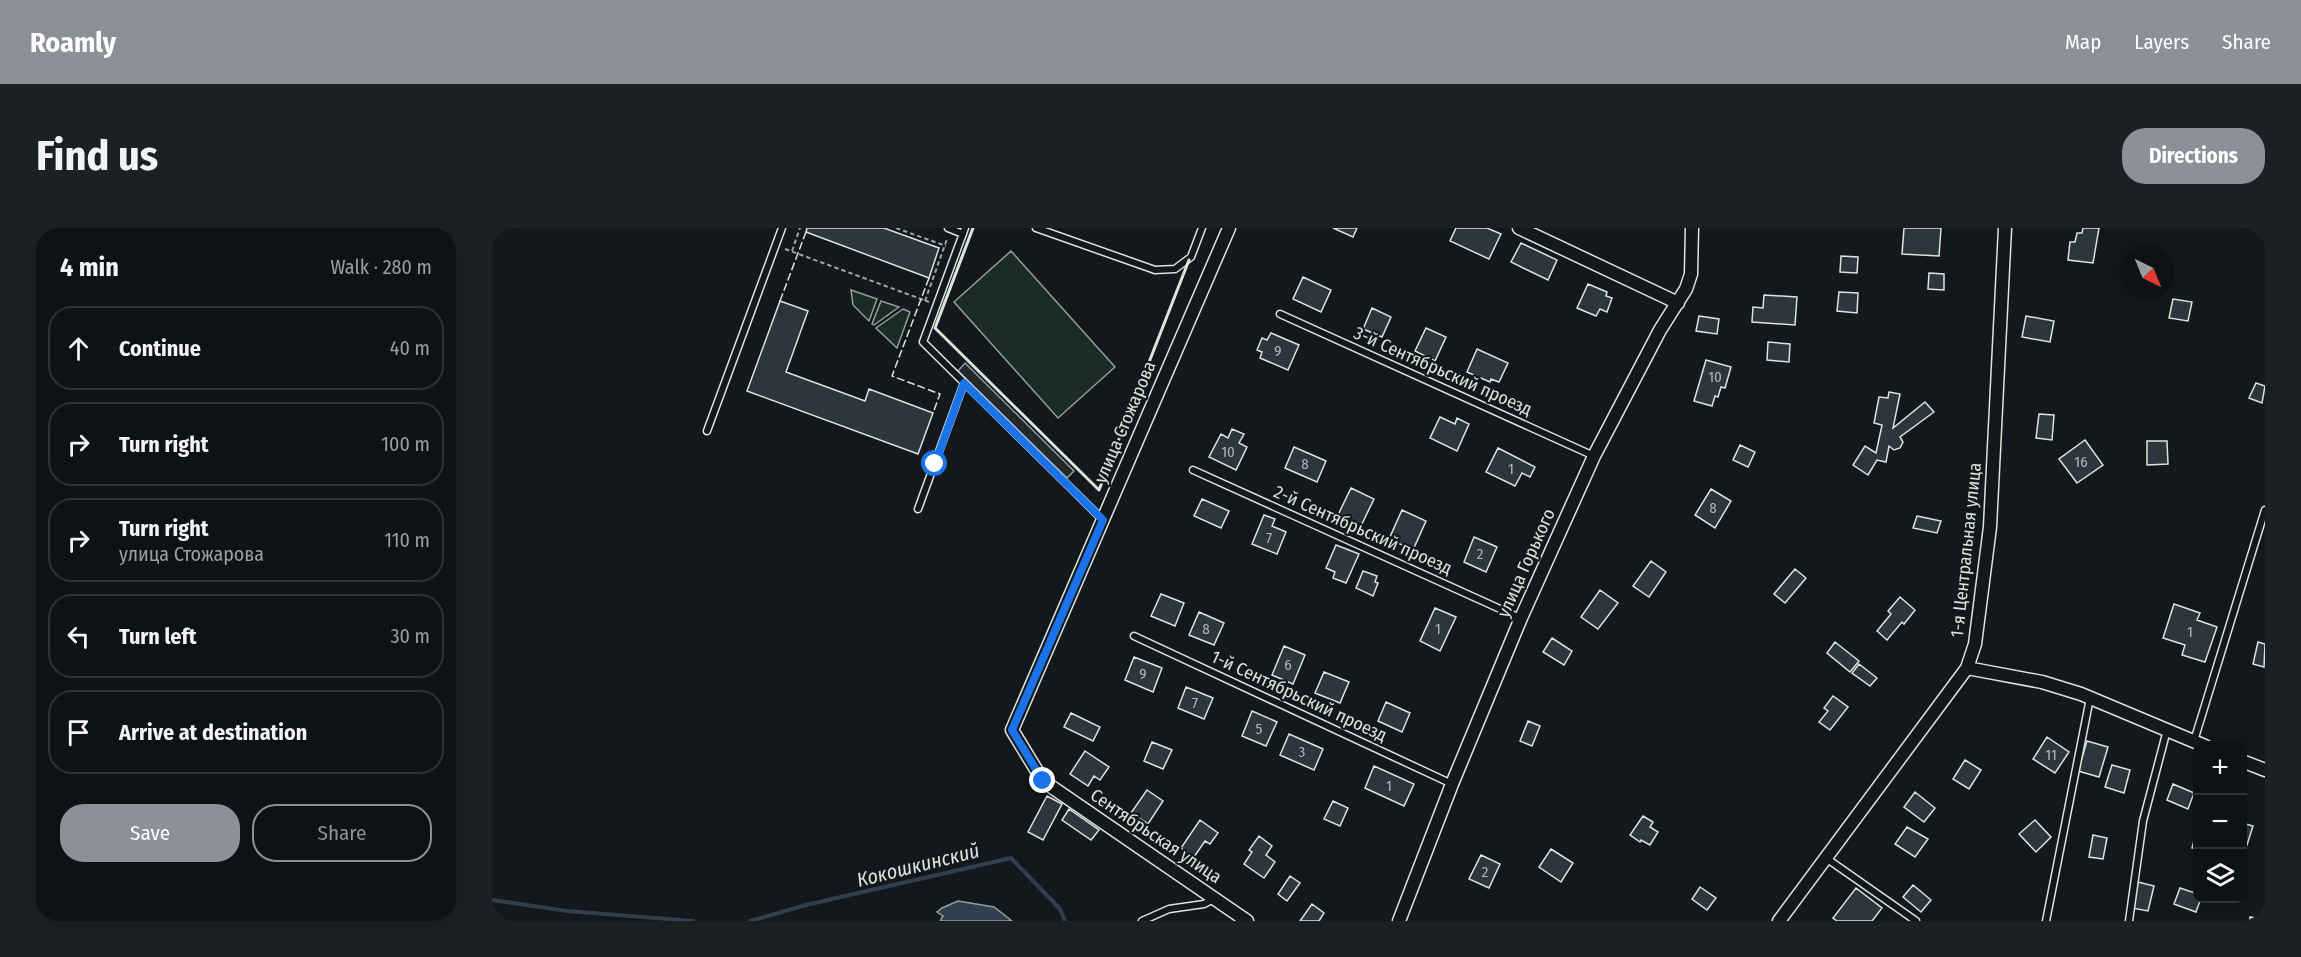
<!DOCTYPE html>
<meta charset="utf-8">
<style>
body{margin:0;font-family:"Fira Sans Condensed",sans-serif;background:#1d2022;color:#f1f3f6}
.controls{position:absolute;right:18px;bottom:18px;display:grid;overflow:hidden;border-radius:12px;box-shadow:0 3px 9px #0003}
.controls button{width:54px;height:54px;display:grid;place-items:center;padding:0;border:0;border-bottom:2px solid #2f3234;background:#0f1215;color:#f1f3f6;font:30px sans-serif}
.compass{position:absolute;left:1629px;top:18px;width:54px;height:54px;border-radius:50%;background:#0f1215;box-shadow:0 3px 9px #0003;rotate:137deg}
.stop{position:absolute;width:18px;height:18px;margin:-14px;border:4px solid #1a73e8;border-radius:50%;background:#fff}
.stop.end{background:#1a73e8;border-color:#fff;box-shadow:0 2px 6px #0008}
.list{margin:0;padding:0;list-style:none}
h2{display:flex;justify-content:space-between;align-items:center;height:78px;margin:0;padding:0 24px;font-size:26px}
h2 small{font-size:20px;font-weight:400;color:#9b9ea0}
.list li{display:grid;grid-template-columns:39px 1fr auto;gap:18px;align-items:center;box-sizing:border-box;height:84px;margin:0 12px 12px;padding:0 12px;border:2px solid #2f3234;border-radius:24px}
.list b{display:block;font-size:22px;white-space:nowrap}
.list p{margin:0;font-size:20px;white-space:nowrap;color:#9b9ea0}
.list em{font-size:20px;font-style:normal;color:#9b9ea0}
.actions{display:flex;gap:12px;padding:18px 24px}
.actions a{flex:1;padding:14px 0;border:2px solid #8c9099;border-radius:24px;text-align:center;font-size:21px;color:#8c9099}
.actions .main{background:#8c9099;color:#fff}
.icon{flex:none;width:33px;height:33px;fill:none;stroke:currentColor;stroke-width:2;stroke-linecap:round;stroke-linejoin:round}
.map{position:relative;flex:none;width:1773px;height:693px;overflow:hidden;border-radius:24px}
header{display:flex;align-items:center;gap:36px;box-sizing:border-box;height:84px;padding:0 30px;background:#8c9099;color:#fff}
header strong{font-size:28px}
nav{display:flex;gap:33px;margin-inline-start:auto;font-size:21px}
.intro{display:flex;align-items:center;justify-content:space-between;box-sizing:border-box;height:144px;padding:0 36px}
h1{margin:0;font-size:42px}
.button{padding:15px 27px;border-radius:24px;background:#8c9099;color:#fff;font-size:21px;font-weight:700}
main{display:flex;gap:36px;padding:0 36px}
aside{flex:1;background:#0f1215;border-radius:24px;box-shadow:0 3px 9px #0003}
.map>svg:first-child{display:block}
.green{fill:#1a2d24;stroke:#939e99;stroke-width:1.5}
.parking{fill:#24282b;stroke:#939e99;stroke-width:1.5}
.water{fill:#2f3f4d;stroke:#939e99;stroke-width:1.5}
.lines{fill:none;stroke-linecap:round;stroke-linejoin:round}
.stream{stroke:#2f3f4d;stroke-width:4}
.building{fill:#2c363c;stroke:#d8e6dc;stroke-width:1.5}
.service-casing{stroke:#d8e6dc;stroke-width:9}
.minor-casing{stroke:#d8e6dc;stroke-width:15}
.path{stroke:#9da8a2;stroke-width:2;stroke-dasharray:4.5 3;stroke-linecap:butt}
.service{stroke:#14181c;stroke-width:6}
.minor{stroke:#14181c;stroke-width:12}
.fence{stroke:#d8e6dc;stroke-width:1.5;stroke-dasharray:8 3;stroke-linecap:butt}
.wall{stroke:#d8e6dc;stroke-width:3}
.route{stroke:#1a73e8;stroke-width:8}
.labels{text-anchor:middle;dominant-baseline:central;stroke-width:4.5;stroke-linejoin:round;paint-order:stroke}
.number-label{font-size:15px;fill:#adbab4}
.street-label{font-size:18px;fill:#d8e6dc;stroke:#14181c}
.water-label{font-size:20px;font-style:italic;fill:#d8e6dc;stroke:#14181c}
</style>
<header>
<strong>Roamly</strong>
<nav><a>Map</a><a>Layers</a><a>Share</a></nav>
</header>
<div class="intro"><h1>Find us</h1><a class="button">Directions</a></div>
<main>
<aside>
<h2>4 min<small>Walk · 280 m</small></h2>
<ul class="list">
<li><svg class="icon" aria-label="ahead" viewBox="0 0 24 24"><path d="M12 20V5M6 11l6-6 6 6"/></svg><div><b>Continue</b></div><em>40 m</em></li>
<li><svg class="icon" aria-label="right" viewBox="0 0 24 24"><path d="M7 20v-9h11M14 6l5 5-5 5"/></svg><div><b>Turn right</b></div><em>100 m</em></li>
<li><svg class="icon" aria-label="right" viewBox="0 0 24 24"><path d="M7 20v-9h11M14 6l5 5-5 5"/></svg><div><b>Turn right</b><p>улица Стожарова</p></div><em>110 m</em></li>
<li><svg class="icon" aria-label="left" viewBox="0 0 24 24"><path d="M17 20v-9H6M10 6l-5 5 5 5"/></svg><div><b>Turn left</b></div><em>30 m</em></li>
<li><svg class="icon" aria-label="arrive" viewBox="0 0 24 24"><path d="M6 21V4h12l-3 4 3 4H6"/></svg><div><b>Arrive at destination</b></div></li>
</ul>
<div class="actions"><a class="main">Save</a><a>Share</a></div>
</aside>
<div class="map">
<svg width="1773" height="693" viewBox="0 0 1773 693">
<rect width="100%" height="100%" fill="#14181c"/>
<path class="green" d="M519 23 623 139 566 190 462 74Z
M359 62 385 71 377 93 361 77Z
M389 73 407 79 382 97 380 96Z
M411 81 418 84 405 120 384 100Z"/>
<path class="parking" d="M473 135 582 243 575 250 466 143Z"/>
<path class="water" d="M466 673 502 679 520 693H448L451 688 445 684 450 680Z"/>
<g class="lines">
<path class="stream" d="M0 672 75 683 201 693
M258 693 314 677 519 630 568 681 573 693"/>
</g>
<path class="building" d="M315 0H392L447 20 437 50 314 4Z
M841 0H865L861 9Z
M964 0H995L1009 6 997 31 958 13Z
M1412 0H1449L1447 28 1410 26Z
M1591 0H1607L1601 35 1576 32 1578 14H1583L1585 5H1590Z
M1029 15 1065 32 1056 52 1019 34Z
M1349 28 1366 29 1365 45 1348 44Z
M1437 45 1452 46V62L1436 61Z
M811 49 839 62 829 84 801 71Z
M1096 56 1115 64 1114 68 1120 70 1115 84 1108 81 1104 88 1085 80Z
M1347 64 1366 65 1365 85 1345 83Z
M1272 67 1305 69 1303 97 1260 94 1261 79 1271 80Z
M1681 71 1700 74 1696 93 1677 90Z
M288 73 316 83 294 144 373 173 377 161 441 185 426 226 255 163Z
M880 80 899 89 890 109 871 101Z
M1207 88 1227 91 1225 106 1204 103Z
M1534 88 1562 93 1558 114 1530 109Z
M934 100 954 109 943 133 923 123Z
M779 105 807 117 796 142 768 130 770 124 765 122 770 110 775 112Z
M1276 114 1298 116 1297 134 1275 132Z
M985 121 1016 135 1007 154 999 151 998 154 975 144Z
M1214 132 1239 139 1233 160 1229 159 1226 169 1223 168 1220 178 1202 173Z
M1764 155 1773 158 1770 175 1757 170Z
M1397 164 1408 166 1401 200 1433 174 1442 184 1408 209 1411 214 1408 220 1402 222 1397 218 1394 234 1385 232 1376 247 1361 237 1373 218 1384 225 1390 197 1382 195 1387 169 1396 170Z
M1547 186 1562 187 1560 212 1544 210Z
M948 189 963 196 965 190 977 196 965 223 938 210Z
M740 201 752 206 747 215 755 219 744 242 717 229 729 206 736 210Z
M1593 212 1611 237 1585 255 1567 231Z
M1655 213H1675L1676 236 1655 237Z
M1248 217 1263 224 1256 239 1241 232Z
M802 219 834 233 825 254 793 240Z
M1006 220 1043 239 1038 249 1030 245 1023 258 994 244Z
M859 260 882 271 868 300 845 289Z
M1219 261 1239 273 1223 300 1203 287Z
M710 271 737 283 729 300 702 288Z
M910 282 934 293 921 322 897 311Z
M772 287 783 291 780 298 794 304 785 326 760 316Z
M1425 288 1449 293 1445 305 1421 300Z
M982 309 1005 319 994 344 972 334Z
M844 317 867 326 854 355 841 350 843 344 834 340Z
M1159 333 1174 344 1157 369 1141 358Z
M1303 341 1314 350 1293 375 1282 366Z
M871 343 885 348 883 354 886 355 881 368 864 360Z
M1108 362 1126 375 1106 401 1089 389Z
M669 366 692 375 683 398 659 388Z
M1408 369 1423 382 1412 396 1410 394 1395 412 1385 403 1399 386 1396 383Z
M1682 376 1708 385 1705 392 1725 399 1713 434 1690 427 1693 417 1671 410Z
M943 380 964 389 948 423 928 413Z
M707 384 732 395 722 417 697 407Z
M1060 410 1080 423 1072 437 1051 424Z
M1343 414 1367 433 1358 444 1335 425Z
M1766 414 1773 416 1772 439 1761 436Z
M792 418 813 427 801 456 780 447Z
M642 429 670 440 661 464 633 452Z
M1367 436 1385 450 1378 458 1360 445Z
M832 444 857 454 848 475 823 465Z
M694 459 721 470 712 491 686 480Z
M1341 468 1356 479 1338 502 1327 494 1336 483 1332 480Z
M894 474 918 485 910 504 886 493Z
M760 483 785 494 774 518 750 508Z
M579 485 608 499 601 513 572 499Z
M1036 493 1048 498 1040 518 1028 513Z
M797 506 831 521 822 542 788 527Z
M1555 509 1577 524 1563 545 1541 531Z
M1595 513 1616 519 1607 549 1586 543Z
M660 514 680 522 671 541 652 533Z
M593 523 617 539 608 552 602 548 596 558 578 546Z
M1473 532 1489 542 1477 561 1461 551Z
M1620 537 1638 542 1632 565 1613 559Z
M882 538 922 556 912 578 873 560Z
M1681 556 1702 565 1696 581 1675 572Z
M655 562 671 573 656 596 639 585Z
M1423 564 1443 580 1432 594 1412 579Z
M555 568 570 576 551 612 536 604Z
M841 573 856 580 848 598 832 591Z
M577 581 607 602 599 612 570 592Z
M1151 588 1161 594 1158 599 1166 604 1158 617 1149 612 1148 614 1138 607Z
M708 592 726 605 718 616 713 613 702 629 689 620Z
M1543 592 1559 609 1544 624 1527 606Z
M1750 595 1761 598 1755 617 1752 616 1750 620Z
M1706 598V621L1700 620Z
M1415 599 1436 611 1423 629 1403 616Z
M1601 607 1615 610 1611 631 1597 629Z
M767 608 780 618 774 627 783 634 772 650 752 636 760 624 757 622Z
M1059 621 1081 635 1069 654 1047 639Z
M989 627 1008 636 997 660 977 651Z
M798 648 808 655 795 673 786 666Z
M1646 654 1662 658 1656 683 1640 680Z
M1421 657 1439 672 1429 684 1411 669Z
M1208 659 1224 670 1215 682 1200 671Z
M1364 660 1390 680 1380 693H1345L1341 690Z
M1688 660 1706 666V670H1709L1704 684 1682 676Z
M820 676 832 685 827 693H808Z
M1758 689 1772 691 1771 693H1758Z"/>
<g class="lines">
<g class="service-casing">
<path id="service" d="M456 0 471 6
M473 0 431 114 611 292
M544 0 663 42 683 41 699 29 710 0
M788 86 1102 228
M215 203 290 0
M701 242 1028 390
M426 281 472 155
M642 408 960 556
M1702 513 1773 282
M1334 630 1424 693
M650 693 677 681 712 676 723 670
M1554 693 1598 470
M1637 693 1651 593 1675 502"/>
</g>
<g class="minor-casing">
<path id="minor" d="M737 0 520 502 551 553 755 693
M1027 0 1186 75
M1475 440 1550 454 1589 466 1713 518
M1750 533 1773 542
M907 693 960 556 1029 390 1102 228 1168 102 1194 61 1199 46 1200 0
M1287 693 1475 440 1483 416 1498 299 1513 0"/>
</g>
<path class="path" d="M404 0 454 18
M293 21 437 74
M300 23 308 0
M433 73 455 11"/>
<use href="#service" class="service"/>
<use href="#minor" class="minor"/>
<path class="fence" d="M437 50 400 148 448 166 441 185
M288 73 314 4"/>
<path class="wall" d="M481 0 443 100 607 262 697 32"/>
</g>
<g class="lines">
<path class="route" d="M443 236 472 155 611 292 520 502 551 553"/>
</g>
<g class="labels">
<g class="number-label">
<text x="786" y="123">9</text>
<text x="1223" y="149">10</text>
<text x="736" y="224">10</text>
<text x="1589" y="234">16</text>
<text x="813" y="236">8</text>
<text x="1019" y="241">1</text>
<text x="1221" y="280">8</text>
<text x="777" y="310">7</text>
<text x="988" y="326">2</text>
<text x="714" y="401">8</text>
<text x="946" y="401">1</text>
<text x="1698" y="404">1</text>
<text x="796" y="437">6</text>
<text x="651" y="446">9</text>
<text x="703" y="475">7</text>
<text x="767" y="501">5</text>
<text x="810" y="524">3</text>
<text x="1559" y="527">11</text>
<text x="897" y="558">1</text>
<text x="993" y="644">2</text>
</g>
<g class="street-label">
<text transform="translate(951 143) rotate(24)">3-й Сентябрьский проезд</text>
<text transform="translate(633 194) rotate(-67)">улица Стожарова</text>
<text transform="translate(871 302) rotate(24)">2-й Сентябрьский проезд</text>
<text transform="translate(1474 322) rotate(-84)">1-я Центральная улица</text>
<text transform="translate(1034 335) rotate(-66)">улица Горького</text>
<text transform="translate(807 468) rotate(25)">1-й Сентябрьский проезд</text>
<text transform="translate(664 608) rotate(34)">Сентябрьская улица</text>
</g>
<g class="water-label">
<text transform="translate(426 637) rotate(-14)">Кокошкинский</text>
</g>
</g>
</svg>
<div class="controls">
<button>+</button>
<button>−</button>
<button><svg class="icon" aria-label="layers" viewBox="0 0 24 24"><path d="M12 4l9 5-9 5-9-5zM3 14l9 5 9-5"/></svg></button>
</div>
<svg class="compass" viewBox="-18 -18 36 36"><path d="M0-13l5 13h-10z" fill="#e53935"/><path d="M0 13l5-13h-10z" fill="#9b9ea0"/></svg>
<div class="stop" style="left:443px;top:236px"></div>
<div class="stop end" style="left:551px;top:553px"></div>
</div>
</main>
